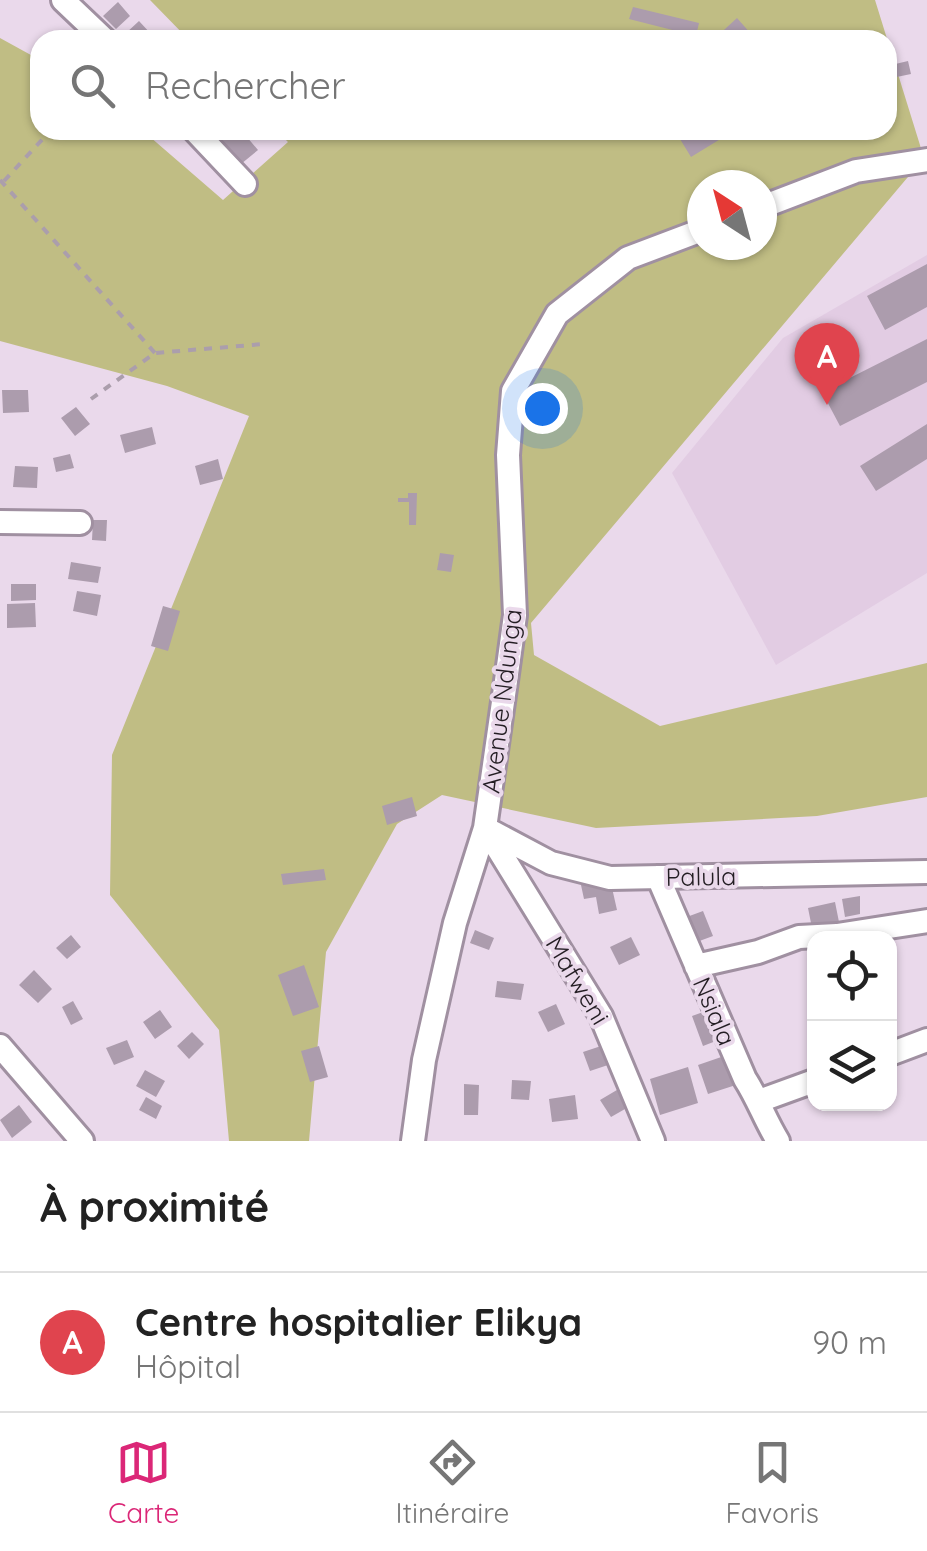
<!DOCTYPE html>
<html lang="fr">
<meta charset="utf-8">
<style>
body{margin:0;font-family:Quicksand,sans-serif;background:#f6f6f6;color:#222}
.controls{position:absolute;right:30px;bottom:30px;display:grid;overflow:hidden;border-radius:20px;box-shadow:0 2px 8px #0004}
.controls button{width:90px;height:90px;display:grid;place-items:center;padding:0;border:0;border-bottom:2px solid #e0e0e0;background:#fff;color:#222;font:50px sans-serif}
.compass{position:absolute;left:687px;top:170px;width:90px;height:90px;border-radius:50%;background:#fff;box-shadow:0 2px 8px #0004;rotate:324deg}
.you{position:absolute;left:542px;top:408px;width:35px;height:35px;margin:-25px;border:8px solid #fff;border-radius:50%;background:#1a73e8;box-shadow:0 0 0 15px #1a73e833}
.badge{display:grid;place-items:center;width:65px;height:65px;border-radius:50%;background:#db2777;color:#fff;font-size:32px;font-weight:700}
.pin{position:absolute;translate:-50% -82px;filter:drop-shadow(0 2px 5px #0008)}
.pin::after{content:'';position:absolute;top:52px;width:35px;height:30px;background:inherit;clip-path:polygon(0 0,100% 0,50% 100%)}
.list{margin:0;padding:0;list-style:none}
h2{display:flex;justify-content:space-between;align-items:center;height:130px;margin:0;padding:0 40px;font-size:42px}
h2 small{font-size:32px;font-weight:400;color:#767676}
.list li{display:grid;grid-template-columns:65px 1fr auto;gap:30px;align-items:center;box-sizing:border-box;height:140px;padding:0 40px;border-top:2px solid #e0e0e0}
.list b{display:block;font-size:38px;white-space:nowrap}
.list p{margin:0;font-size:32px;white-space:nowrap;color:#767676}
.list em{font-size:32px;font-style:normal;color:#767676}
.icon{flex:none;width:55px;height:55px;fill:none;stroke:currentColor;stroke-width:2;stroke-linecap:round;stroke-linejoin:round}
.map{position:relative;flex:none;width:927px;height:1141px;overflow:hidden}
.search{position:absolute;background:#fff;box-shadow:0 2px 8px #0004;left:30px;right:30px;top:30px;height:110px;display:flex;align-items:center;gap:25px;box-sizing:border-box;padding:0 35px;border-radius:30px;color:#767676;font-size:38px}
.sheet{height:270px;background:#fff}
nav{display:flex;justify-content:space-around;align-items:center;box-sizing:border-box;height:140px;border-top:2px solid #e0e0e0;background:#fff;font-size:28px;color:#767676}
nav a{display:grid;justify-items:center;gap:5px}
nav .on{color:#db2777}
.map>svg:first-child{display:block}
.built{fill:#e2cce3}
.green{fill:#c0bd84;fill-rule:evenodd}
.building{fill:#ac9cad}
.lines{fill:none;stroke-linecap:round;stroke-linejoin:round}
.street-casing{stroke:#a090a1;stroke-width:28}
.path{stroke:#ab9eac;stroke-width:4;stroke-dasharray:8 8;stroke-linecap:butt}
.street{stroke:#fff;stroke-width:22}
.labels{text-anchor:middle;dominant-baseline:central;stroke-width:8;stroke-linejoin:round;paint-order:stroke}
.street-label{font-size:25px;fill:#231d23;stroke:#ead9eb}
</style>
<div class="map">
<svg width="927" height="1141" viewBox="0 0 927 1141">
<rect width="100%" height="100%" fill="#ead9eb"/>
<path class="built" d="M927 255V573L776 665 672 473 783 338Z"/>
<path class="green" d="M150 0H875L924 158 531 623 534 655 660 726 927 663V797L817 816 596 828 442 795 397 824 326 952 309 1141H229L219 1030 110 895 112 755 249 416 167 386 0 341V38L40 60V130H142L223 200 288 142 276 130H887V40H189ZM702 185H762V245H702Z"/>
<path class="building" d="M118 2 130 16 116 29 103 16Z
M633 7 699 23 696 36 629 19Z
M737 18 752 35 746 40H713Z
M139 21 151 34 144 40H131L125 34Z
M908 61 911 74 887 79V66Z
M222 130H241L258 150 241 164 216 135Z
M696 130H724L727 135 691 157 680 139Z
M927 264V307L885 330 867 296Z
M927 339V382L840 426 822 392Z
M2 390H28L29 412 3 413Z
M76 407 90 424 75 436 61 418Z
M927 424V459L876 491 860 466Z
M152 427 156 444 125 453 120 435Z
M70 454 74 468 56 472 53 458Z
M218 459 223 479 200 485 195 466Z
M15 466 38 467 37 488 13 487Z
M408 493H417L416 525H409V502H398V498H408Z
M93 520H107L106 541 92 540Z
M440 553 454 555 451 572 437 570Z
M71 562 101 567 98 583 68 579Z
M11 584H36V600L11 601Z
M77 591 101 595 97 616 73 611Z
M35 603 36 627 7 628V604Z
M163 606 180 611 168 651 151 646Z
M412 797 417 816 387 825 382 806Z
M324 869 326 880 283 885 281 874Z
M610 879 617 910 599 914 596 897 584 899 581 885Z
M860 896V914L845 917 842 899Z
M835 902 839 922 812 928 808 908Z
M703 911 713 936 694 943 684 918Z
M475 930 494 938 489 950 470 943Z
M71 935 81 947 67 959 56 948Z
M631 937 640 955 619 965 610 947Z
M304 965 319 1007 293 1016 278 975Z
M34 970 52 989 38 1003 19 985Z
M497 981 524 984 521 1000 495 997Z
M73 1001 83 1019 71 1025 62 1007Z
M556 1004 565 1024 548 1032 538 1012Z
M160 1010 172 1027 155 1039 143 1022Z
M706 1011 716 1041 703 1046 692 1016Z
M192 1032 204 1044 189 1059 177 1046Z
M127 1040 134 1057 114 1065 106 1048Z
M604 1045 611 1064 590 1071 583 1052Z
M319 1046 328 1077 310 1082 301 1051Z
M730 1054 739 1084 708 1094 698 1065Z
M688 1067 698 1103 660 1115 650 1079Z
M145 1070 165 1081 156 1097 136 1086Z
M512 1080 531 1081 529 1100 511 1099Z
M464 1084 479 1085 478 1115H464Z
M622 1087 632 1105 611 1117 600 1100Z
M575 1095 578 1119 552 1122 549 1099Z
M146 1097 162 1106 156 1119 139 1110Z
M19 1105 32 1122 12 1138 0 1120Z"/>
<g class="lines">
<g class="street-casing">
<path id="street" d="M63 0 105 40
M194 130 245 184
M762 207 856 171 927 160
M0 522 80 523
M485 828 551 863 610 878 927 872
M487 831 601 1016 653 1141
M658 877 745 1079C758 1099 765 1120 778 1141
M696 966 758 952 799 937 837 935 927 921
M0 1046 82 1141
M890 1054 927 1040
M759 1101 814 1081
M413 1141 424 1060 455 923 485 828 506 681 515 615 508 455 513 391 557 314 628 258 702 230"/>
</g>
<path class="path" d="M0 180 155 353
M4 181 51 130
M91 399 155 353 264 344"/>
<use href="#street" class="street"/>
</g>
<g class="labels">
<g class="street-label">
<text transform="translate(501 701) rotate(-83)">Avenue Ndunga</text>
<text transform="translate(701 876) rotate(-1)">Palula</text>
<text transform="translate(578 980) rotate(59)">Mafweni</text>
<text transform="translate(715 1011) rotate(67)">Nsiala</text>
</g>
</g>
</svg>
<div class="controls">
<button><svg class="icon" aria-label="locate" viewBox="0 0 24 24"><circle cx="12" cy="12" r="6"/><path d="M12 2v4M12 18v4M2 12h4M18 12h4"/></svg></button>
<button><svg class="icon" aria-label="layers" viewBox="0 0 24 24"><path d="M12 4l9 5-9 5-9-5zM3 14l9 5 9-5"/></svg></button>
</div>
<svg class="compass" viewBox="-18 -18 36 36"><path d="M0-13l5 13h-10z" fill="#e53935"/><path d="M0 13l5-13h-10z" fill="#767676"/></svg>
<div class="you"></div>
<div class="pin badge" style="left:827px;top:405px;background:#e0444e">A</div>
<div class="search"><svg class="icon" aria-label="search" viewBox="0 0 24 24"><circle cx="10" cy="10" r="6"/><path d="M15 15l6 6"/></svg>Rechercher</div>
</div>
<section class="sheet">
<h2>À proximité<small></small></h2>
<ul class="list">
<li><span class="badge" style="background:#e0444e">A</span><div><b>Centre hospitalier Elikya</b><p>Hôpital</p></div><em>90 m</em></li>
</ul>
</section>
<nav>
<a class="on"><svg class="icon" aria-label="map" viewBox="0 0 24 24"><path d="M3 6l6-2 6 2 6-2v14l-6 2-6-2-6 2zM9 4v14M15 6v14"/></svg>Carte</a>
<a><svg class="icon" aria-label="directions" viewBox="0 0 24 24"><path d="M12 3l9 9-9 9-9-9zM9 14v-3h6M13 9l2 2-2 2"/></svg>Itinéraire</a>
<a><svg class="icon" aria-label="saved" viewBox="0 0 24 24"><path d="M7 4h10v16l-5-4-5 4z"/></svg>Favoris</a>
</nav>
